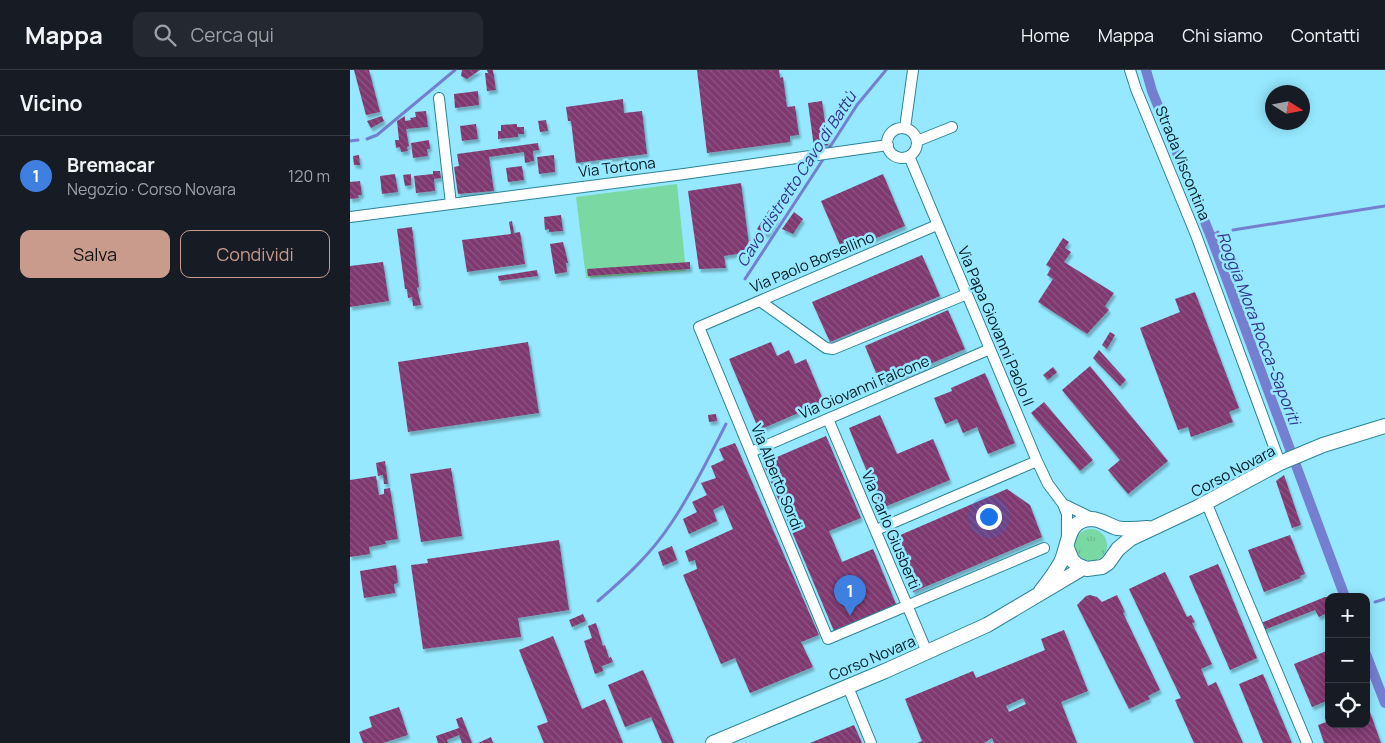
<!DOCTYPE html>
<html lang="it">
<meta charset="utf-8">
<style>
body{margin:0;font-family:Manrope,sans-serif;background:#242831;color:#f1f3f6}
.controls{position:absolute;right:15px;bottom:15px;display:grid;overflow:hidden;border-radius:10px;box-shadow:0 2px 12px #0003}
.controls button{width:45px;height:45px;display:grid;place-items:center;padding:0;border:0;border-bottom:1px solid #363941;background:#171b24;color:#f1f3f6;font:25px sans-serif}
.compass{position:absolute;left:915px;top:15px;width:45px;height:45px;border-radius:50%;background:#171b24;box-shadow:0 2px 12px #0003;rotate:101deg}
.you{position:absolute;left:638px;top:446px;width:18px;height:18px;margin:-12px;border:4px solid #fff;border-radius:50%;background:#1a73e8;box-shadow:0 0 0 8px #1a73e833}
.badge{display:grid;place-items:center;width:32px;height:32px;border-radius:50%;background:#c89b8d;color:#fff;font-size:16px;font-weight:700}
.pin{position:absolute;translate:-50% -41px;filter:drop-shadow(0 1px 2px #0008)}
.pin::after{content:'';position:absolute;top:26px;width:18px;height:15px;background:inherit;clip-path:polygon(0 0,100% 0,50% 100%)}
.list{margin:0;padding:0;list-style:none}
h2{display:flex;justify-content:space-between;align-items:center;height:65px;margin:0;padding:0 20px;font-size:21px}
h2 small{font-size:16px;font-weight:400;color:#9ea1a6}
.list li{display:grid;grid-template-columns:32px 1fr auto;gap:15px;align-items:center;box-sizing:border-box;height:80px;padding:0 20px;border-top:1px solid #363941}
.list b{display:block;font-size:19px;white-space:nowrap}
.list p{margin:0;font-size:16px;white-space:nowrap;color:#9ea1a6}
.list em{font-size:16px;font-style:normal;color:#9ea1a6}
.actions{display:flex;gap:10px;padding:15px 20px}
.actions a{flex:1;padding:11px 0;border:1px solid #c89b8d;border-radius:10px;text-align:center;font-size:18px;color:#c89b8d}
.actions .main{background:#c89b8d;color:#111}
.icon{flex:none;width:28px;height:28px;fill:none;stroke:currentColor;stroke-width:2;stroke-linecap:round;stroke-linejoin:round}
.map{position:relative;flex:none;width:1035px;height:673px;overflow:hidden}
header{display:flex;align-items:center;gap:30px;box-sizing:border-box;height:70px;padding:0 25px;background:#171b24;border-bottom:1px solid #363941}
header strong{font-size:24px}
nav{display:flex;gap:28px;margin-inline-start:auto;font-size:18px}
.search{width:350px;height:45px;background:#242831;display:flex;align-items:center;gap:12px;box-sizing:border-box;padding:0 18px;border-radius:10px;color:#9ea1a6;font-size:19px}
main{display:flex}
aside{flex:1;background:#171b24}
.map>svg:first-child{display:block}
.grass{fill:url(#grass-tufts)}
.garden{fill:#7ad8a2}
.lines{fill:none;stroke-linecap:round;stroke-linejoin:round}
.stream{stroke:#757fd1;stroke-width:3}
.canal{stroke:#757fd1;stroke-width:10}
.building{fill:url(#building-back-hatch);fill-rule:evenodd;filter:url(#shadow)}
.minor-casing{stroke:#2b8398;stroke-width:12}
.secondary-casing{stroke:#2b8398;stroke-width:16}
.minor{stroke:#fff;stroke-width:10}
.secondary{stroke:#fff;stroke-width:14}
.labels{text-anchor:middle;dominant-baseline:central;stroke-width:5;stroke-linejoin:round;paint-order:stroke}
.street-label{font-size:15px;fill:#00181f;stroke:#95e8ff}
.water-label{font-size:16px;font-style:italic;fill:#333191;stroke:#95e8ff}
</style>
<header>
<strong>Mappa</strong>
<div class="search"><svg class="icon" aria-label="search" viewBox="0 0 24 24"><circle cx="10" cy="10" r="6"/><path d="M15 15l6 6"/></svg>Cerca qui</div>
<nav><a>Home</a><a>Mappa</a><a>Chi siamo</a><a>Contatti</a></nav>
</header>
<main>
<aside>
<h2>Vicino<small></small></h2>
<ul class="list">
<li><span class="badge" style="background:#3f7fe0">1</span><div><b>Bremacar</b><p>Negozio · Corso Novara</p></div><em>120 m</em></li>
</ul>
<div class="actions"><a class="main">Salva</a><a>Condividi</a></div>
</aside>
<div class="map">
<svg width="1035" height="673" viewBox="0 0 1035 673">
<defs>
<pattern id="grass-tufts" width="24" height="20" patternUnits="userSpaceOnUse" patternTransform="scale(1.25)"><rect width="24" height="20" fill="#7ad8a2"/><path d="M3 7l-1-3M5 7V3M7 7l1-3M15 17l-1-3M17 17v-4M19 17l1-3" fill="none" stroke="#68b98b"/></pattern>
<pattern id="building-back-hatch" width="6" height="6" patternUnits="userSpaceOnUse" patternTransform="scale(1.25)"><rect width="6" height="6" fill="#7f376f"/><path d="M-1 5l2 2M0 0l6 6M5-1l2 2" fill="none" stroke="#8c5882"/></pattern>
<filter id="shadow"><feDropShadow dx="2" dy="3.5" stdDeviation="1" flood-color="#0004"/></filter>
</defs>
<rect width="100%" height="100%" fill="#95e8ff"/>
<path class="grass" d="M725 475a16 16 0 1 1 32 0a16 16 0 1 1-32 0Z"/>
<path class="garden" d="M327 114 336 201 236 208 226 127Z"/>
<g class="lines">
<path class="stream" d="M17 69 27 65 105 0
M0 71 8 70
M478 80 507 35 536 0
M883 160 1035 136
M861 167 868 162
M395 209 474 88
M248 531C276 507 302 483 322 452 343 421 359 387 376 354
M1025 532 1035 529"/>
<path class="canal" d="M796 0 802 21 861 167 995 527
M1016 584 1035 633"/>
</g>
<path class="building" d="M4 0H19L30 42 16 45Z
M112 0H130L117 9 111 6Z
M137 0H143L146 20 137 21 135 3H138Z
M347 0H429L430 8 433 7 437 37 445 36 449 65 440 66V72L357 83Z
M128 21 129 35 105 38 104 24Z
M273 29 274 43 292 41 297 84 226 93 221 51H218L216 37Z
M472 31 478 75 464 77 458 33Z
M76 41 78 57 56 59 59 76 57 77 58 81 51 82 50 77 46 78 45 70H49L47 51 55 46V51L61 50 60 48 66 47 65 42Z
M32 46 34 51 21 58 17 51Z
M196 50 198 61 190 62 188 51Z
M126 54 128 69 112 71 110 56Z
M167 54V57H174V64H168V67L148 69V61H151V55Z
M79 70 80 79H77L78 86 63 88 61 73Z
M188 73 189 80 183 81 184 91 175 93 174 82 139 87 144 121 108 124 104 97 109 96 107 84Z
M9 85 10 95H4L3 86Z
M204 85 205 102 189 104 187 87Z
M172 96 174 110 158 112 156 98Z
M83 101H90L91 108 84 109 85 121 66 123 64 106 83 104Z
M45 104 48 122 32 124 30 106Z
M61 104V115L55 116 53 105Z
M533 104 555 156 493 182 471 131Z
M10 111 12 125H8L9 128 0 129V112Z
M391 113 400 182 374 186 376 198 349 199 338 121Z
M419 140 428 146 417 165 407 159Z
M444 142 453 149 443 164 432 159Z
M211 145 213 161 199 162V159L195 160 194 147Z
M162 151 164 163 170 162 175 194 117 202 112 170 161 164 159 152Z
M62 157 69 217 67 218 71 235 63 236 62 227 58 228 57 219H55L47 159Z
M713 168 719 172 715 178 721 182 714 192 764 223 755 236 759 240 737 264 688 232 703 209 697 205 701 198 696 195Z
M213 172 217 188 218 193H216L217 202 205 204 200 174Z
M572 185 590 226 480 272 462 232Z
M33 192 39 231 0 237V196Z
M340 192V199L238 206 237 199Z
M187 200 188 206 149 211 148 206Z
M845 222 889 338 879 342 883 352 841 367 838 357 828 360 790 258 830 242 825 229Z
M598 240 615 279 531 315 515 276Z
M760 262 765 265 757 279 752 275Z
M178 272 189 343 58 362 48 292Z
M421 272 427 286 439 280 445 294 456 289 474 332 409 360 379 289Z
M749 280 776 310 770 316 743 288Z
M740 296 818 391 778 424 758 400 770 390 712 320Z
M703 297 707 302 698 310 693 305Z
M635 303 665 373 638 384 627 357 613 363 607 349 595 354 584 328 602 321 601 318Z
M694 332 743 390 730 401 681 343Z
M366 344 367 351 359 352 358 345Z
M530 345 547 384 583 369 600 410 532 438 499 358Z
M476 366 511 448 479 461 492 492 523 479 546 534 484 561 413 393Z
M385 373 469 565 451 572 463 597 400 623 385 588 371 594 333 505 347 499 345 490 339 492 335 481 383 459 373 435 363 440 367 451 339 464 333 449 347 442 342 432 357 425 351 413 366 408 361 396 374 390 369 379Z
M35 391 38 414H34L33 405 28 406 26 393Z
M101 398 112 466 71 472 60 404Z
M934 405 951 455 942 458 926 411Z
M26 406 29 425 34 424V419L40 418 48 469 35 471 36 474 19 477 20 484 0 487V410Z
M657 419 680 435 692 467 563 522 541 469Z
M940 465 955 504 950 506 951 508 914 522 898 480Z
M209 470 219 540 168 548 171 567 73 579 61 495 78 493 77 489Z
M322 476 327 490 313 496 308 482Z
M868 494 907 588 880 600 839 506Z
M46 495 48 513 44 514 45 523 14 528 10 501Z
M815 502 837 547 841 545 845 552 842 553 862 594 851 599 858 616 866 612 893 673H844L825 630 831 628 779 519Z
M740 525 747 527 752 532 767 525 775 542 773 543 810 620 798 626 800 629 779 639 727 535 736 526Z
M975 527H979V542L969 547 965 540 914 560 911 553Z
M233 544 236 551 222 557 219 550Z
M246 553 253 576 255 575 259 588 261 587 263 592 252 596 253 601 245 604 234 571 242 568 238 556Z
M714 560 738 621 711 632 727 673H644L642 668 634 673H567L572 671 555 629 623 601 626 608 695 580 691 569ZM673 628 676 634 659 642 656 636Z
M203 566 232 639 255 629 273 673H194L187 656 198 652 169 580Z
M979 580V630L962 637 944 594Z
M293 600 318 658 324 673H312L301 647 275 657 258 615Z
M913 604 942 673H913L889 614Z
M49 637 58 665 33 673H13L9 662 22 657 19 647Z
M1020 642 1031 673H974L968 655 979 651V654H1016V644Z
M112 647 122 673H112L109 665 97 670 98 673H88L86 666 109 658 106 649Z
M504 655 512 673H460Z
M141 667 143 673H128Z"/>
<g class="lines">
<g class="minor-casing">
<path id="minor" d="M780 0 786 19 846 165 930 393
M89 28 101 134
M555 58 563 0
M537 73a15 15 0 1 1 30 0a15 15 0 1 1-30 0Z
M567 71 602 57
M559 86 687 391 698 414 713 434 717 444V466
M0 147 334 104 538 75
M587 155 349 257 478 569 694 478
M410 231 476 278 483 279 617 224
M478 349 577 582
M401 382 640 279
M856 432 957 673
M713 434 744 449
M526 460 687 391
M498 617 521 673"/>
</g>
<g class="secondary-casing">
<path id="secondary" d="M717 478 722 490 727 495 737 499 752 497 758 493 768 479 780 469 848 437 930 393 973 375 1035 356
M691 521C698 512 705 503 711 492 719 476 716 450 741 449 750 449 758 455 767 458 777 460 787 459 798 458
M363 673 535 601 637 555 733 498"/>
</g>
<use href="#minor" class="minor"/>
<use href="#secondary" class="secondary"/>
</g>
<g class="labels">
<g class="street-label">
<text transform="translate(833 93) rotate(68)">Strada Viscontina</text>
<text transform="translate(267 97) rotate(-7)">Via Tortona</text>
<text transform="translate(462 192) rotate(-23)">Via Paolo Borsellino</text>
<text transform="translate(646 256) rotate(67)">Via Papa Giovanni Paolo II</text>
<text transform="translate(514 317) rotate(-23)">Via Giovanni Falcone</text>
<text transform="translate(883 401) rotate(-28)">Corso Novara</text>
<text transform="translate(427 407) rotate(68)">Via Alberto Sordi</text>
<text transform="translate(541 460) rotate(67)">Via Carlo Giusberti</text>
<text transform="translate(522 588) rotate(-23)">Corso Novara</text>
</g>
<g class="water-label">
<text transform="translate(446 109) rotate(-57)">Cavo distretto Cavo di Battù</text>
<text transform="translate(909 258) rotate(69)">Roggia Mora Rocca-Saporiti</text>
</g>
</g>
</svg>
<div class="controls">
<button>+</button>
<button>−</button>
<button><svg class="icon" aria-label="locate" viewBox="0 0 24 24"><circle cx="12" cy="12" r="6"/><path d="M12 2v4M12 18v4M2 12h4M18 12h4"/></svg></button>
</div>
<svg class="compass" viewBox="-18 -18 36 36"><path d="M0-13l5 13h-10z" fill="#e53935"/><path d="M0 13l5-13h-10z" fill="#9ea1a6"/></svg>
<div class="you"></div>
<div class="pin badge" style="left:500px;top:546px;background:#3f7fe0">1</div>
</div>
</main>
